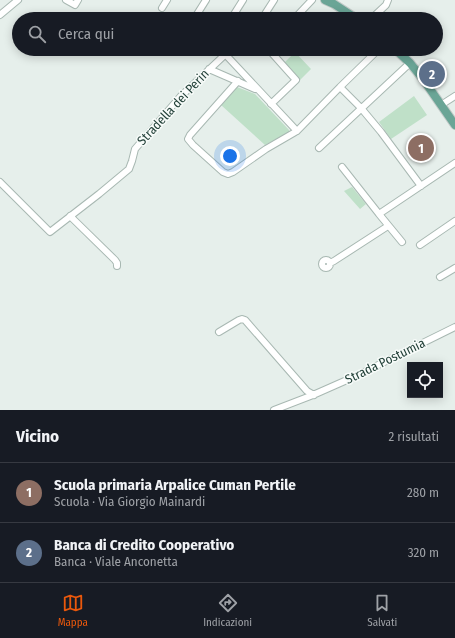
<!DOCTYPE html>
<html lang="it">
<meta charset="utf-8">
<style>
body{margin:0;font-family:"Fira Sans Condensed",sans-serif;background:#20242c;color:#f1f3f6}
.controls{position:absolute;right:12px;bottom:12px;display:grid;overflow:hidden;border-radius:0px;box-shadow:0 2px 10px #0003}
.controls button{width:36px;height:36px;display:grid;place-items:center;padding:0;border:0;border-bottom:1px solid #363941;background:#171b24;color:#f1f3f6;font:20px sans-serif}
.you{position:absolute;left:230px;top:156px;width:14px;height:14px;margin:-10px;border:3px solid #fff;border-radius:50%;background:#1a73e8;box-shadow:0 0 0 6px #1a73e833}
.badge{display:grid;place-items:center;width:26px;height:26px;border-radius:50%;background:#ea580c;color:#fff;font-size:13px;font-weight:700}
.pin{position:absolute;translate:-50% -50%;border:2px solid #fff;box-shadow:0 1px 4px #0006}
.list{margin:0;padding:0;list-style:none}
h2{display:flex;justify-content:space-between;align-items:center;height:52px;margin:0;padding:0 16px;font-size:17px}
h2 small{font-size:13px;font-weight:400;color:#9ea1a6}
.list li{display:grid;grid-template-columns:26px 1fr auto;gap:12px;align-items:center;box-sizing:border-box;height:60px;padding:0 16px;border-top:1px solid #363941}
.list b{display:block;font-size:15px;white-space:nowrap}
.list p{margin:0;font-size:13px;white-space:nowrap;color:#9ea1a6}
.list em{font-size:13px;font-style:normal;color:#9ea1a6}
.icon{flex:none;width:22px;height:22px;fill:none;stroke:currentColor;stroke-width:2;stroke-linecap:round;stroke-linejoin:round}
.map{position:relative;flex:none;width:455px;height:410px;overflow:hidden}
.search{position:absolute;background:#171b24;box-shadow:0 2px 10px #0003;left:12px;right:12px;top:12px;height:44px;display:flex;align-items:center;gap:10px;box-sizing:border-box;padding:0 14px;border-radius:22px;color:#9ea1a6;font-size:15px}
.sheet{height:172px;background:#171b24}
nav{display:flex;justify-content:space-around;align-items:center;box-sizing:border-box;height:56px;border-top:1px solid #363941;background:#171b24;font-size:11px;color:#9ea1a6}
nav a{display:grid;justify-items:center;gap:2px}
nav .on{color:#ea580c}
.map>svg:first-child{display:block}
.green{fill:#bfe0c8}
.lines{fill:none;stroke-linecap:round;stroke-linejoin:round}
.minor-casing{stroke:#a8b8b2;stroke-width:8}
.major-casing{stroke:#c2cac8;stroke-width:10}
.minor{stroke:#fff;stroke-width:6}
.major{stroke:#6aa596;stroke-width:8}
.labels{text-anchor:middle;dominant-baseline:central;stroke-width:3;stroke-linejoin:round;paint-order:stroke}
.street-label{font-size:13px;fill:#24423a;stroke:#f7fbf9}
</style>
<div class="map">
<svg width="455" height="410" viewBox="0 0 455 410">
<rect width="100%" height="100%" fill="#e6efeb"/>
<path class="green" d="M295 52 311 69 300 80 284 63Z
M237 87 255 94 289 130V132L265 145 221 105Z
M414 96 427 115 391 139 379 122Z
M352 187 366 204 360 209 344 191Z"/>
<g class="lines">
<g class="minor-casing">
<path id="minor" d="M66 0 75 5 78 0
M162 8 167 0
M0 15 18 0
M194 19 206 0
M231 19 243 0
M260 19 265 14 274 0
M294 19 312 0
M371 19 386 5 388 0
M270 51 296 80 271 104
M225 54 297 131
M209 69 255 89
M238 81 190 135 188 139 193 145 223 172 228 174 233 172 266 149 297 131 340 87 379 49
M340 87 361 108 381 132 421 186
M441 105 455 96
M319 148 410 63
M342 167 379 214 455 163
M0 182 50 232 99 194 129 169 132 161 135 149 180 97 231 49
M379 214 402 242
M70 216 115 260 117 263V266
M420 245 455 221
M322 264a4 4 0 1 1 8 0a4 4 0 1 1-8 0Z
M330 263 334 261 388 226
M440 277 455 268
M219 332 239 320 242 319 245 320 307 391 314 395
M274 410 313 395 356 376 455 327"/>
</g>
<g class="major-casing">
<path id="major" d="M325 0 334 4 357 19
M395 49 410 63 423 79 455 125"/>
</g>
<use href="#minor" class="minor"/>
<use href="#major" class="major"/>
</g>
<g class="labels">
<g class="street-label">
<text transform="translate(173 107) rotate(-47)">Stradella dei Perin</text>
<text transform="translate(385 361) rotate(-26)">Strada Postumia</text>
</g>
</g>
</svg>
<div class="controls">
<button><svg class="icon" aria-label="locate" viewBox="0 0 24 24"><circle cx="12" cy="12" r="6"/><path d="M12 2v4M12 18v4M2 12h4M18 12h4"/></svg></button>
</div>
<div class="you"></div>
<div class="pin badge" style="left:421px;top:148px;background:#8d6e63">1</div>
<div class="pin badge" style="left:432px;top:74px;background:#5c6f8a">2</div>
<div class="search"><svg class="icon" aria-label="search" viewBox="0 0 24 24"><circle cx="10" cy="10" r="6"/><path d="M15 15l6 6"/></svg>Cerca qui</div>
</div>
<section class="sheet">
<h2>Vicino<small>2 risultati</small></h2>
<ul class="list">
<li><span class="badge" style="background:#8d6e63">1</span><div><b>Scuola primaria Arpalice Cuman Pertile</b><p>Scuola · Via Giorgio Mainardi</p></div><em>280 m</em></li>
<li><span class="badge" style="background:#5c6f8a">2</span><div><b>Banca di Credito Cooperativo</b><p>Banca · Viale Anconetta</p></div><em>320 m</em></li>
</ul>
</section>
<nav>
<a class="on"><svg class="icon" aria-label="map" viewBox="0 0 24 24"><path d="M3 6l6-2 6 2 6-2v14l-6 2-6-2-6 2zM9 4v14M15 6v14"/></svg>Mappa</a>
<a><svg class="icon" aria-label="directions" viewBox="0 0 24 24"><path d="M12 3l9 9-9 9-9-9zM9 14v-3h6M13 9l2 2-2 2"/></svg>Indicazioni</a>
<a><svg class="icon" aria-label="saved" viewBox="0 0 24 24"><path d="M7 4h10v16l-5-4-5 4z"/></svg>Salvati</a>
</nav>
